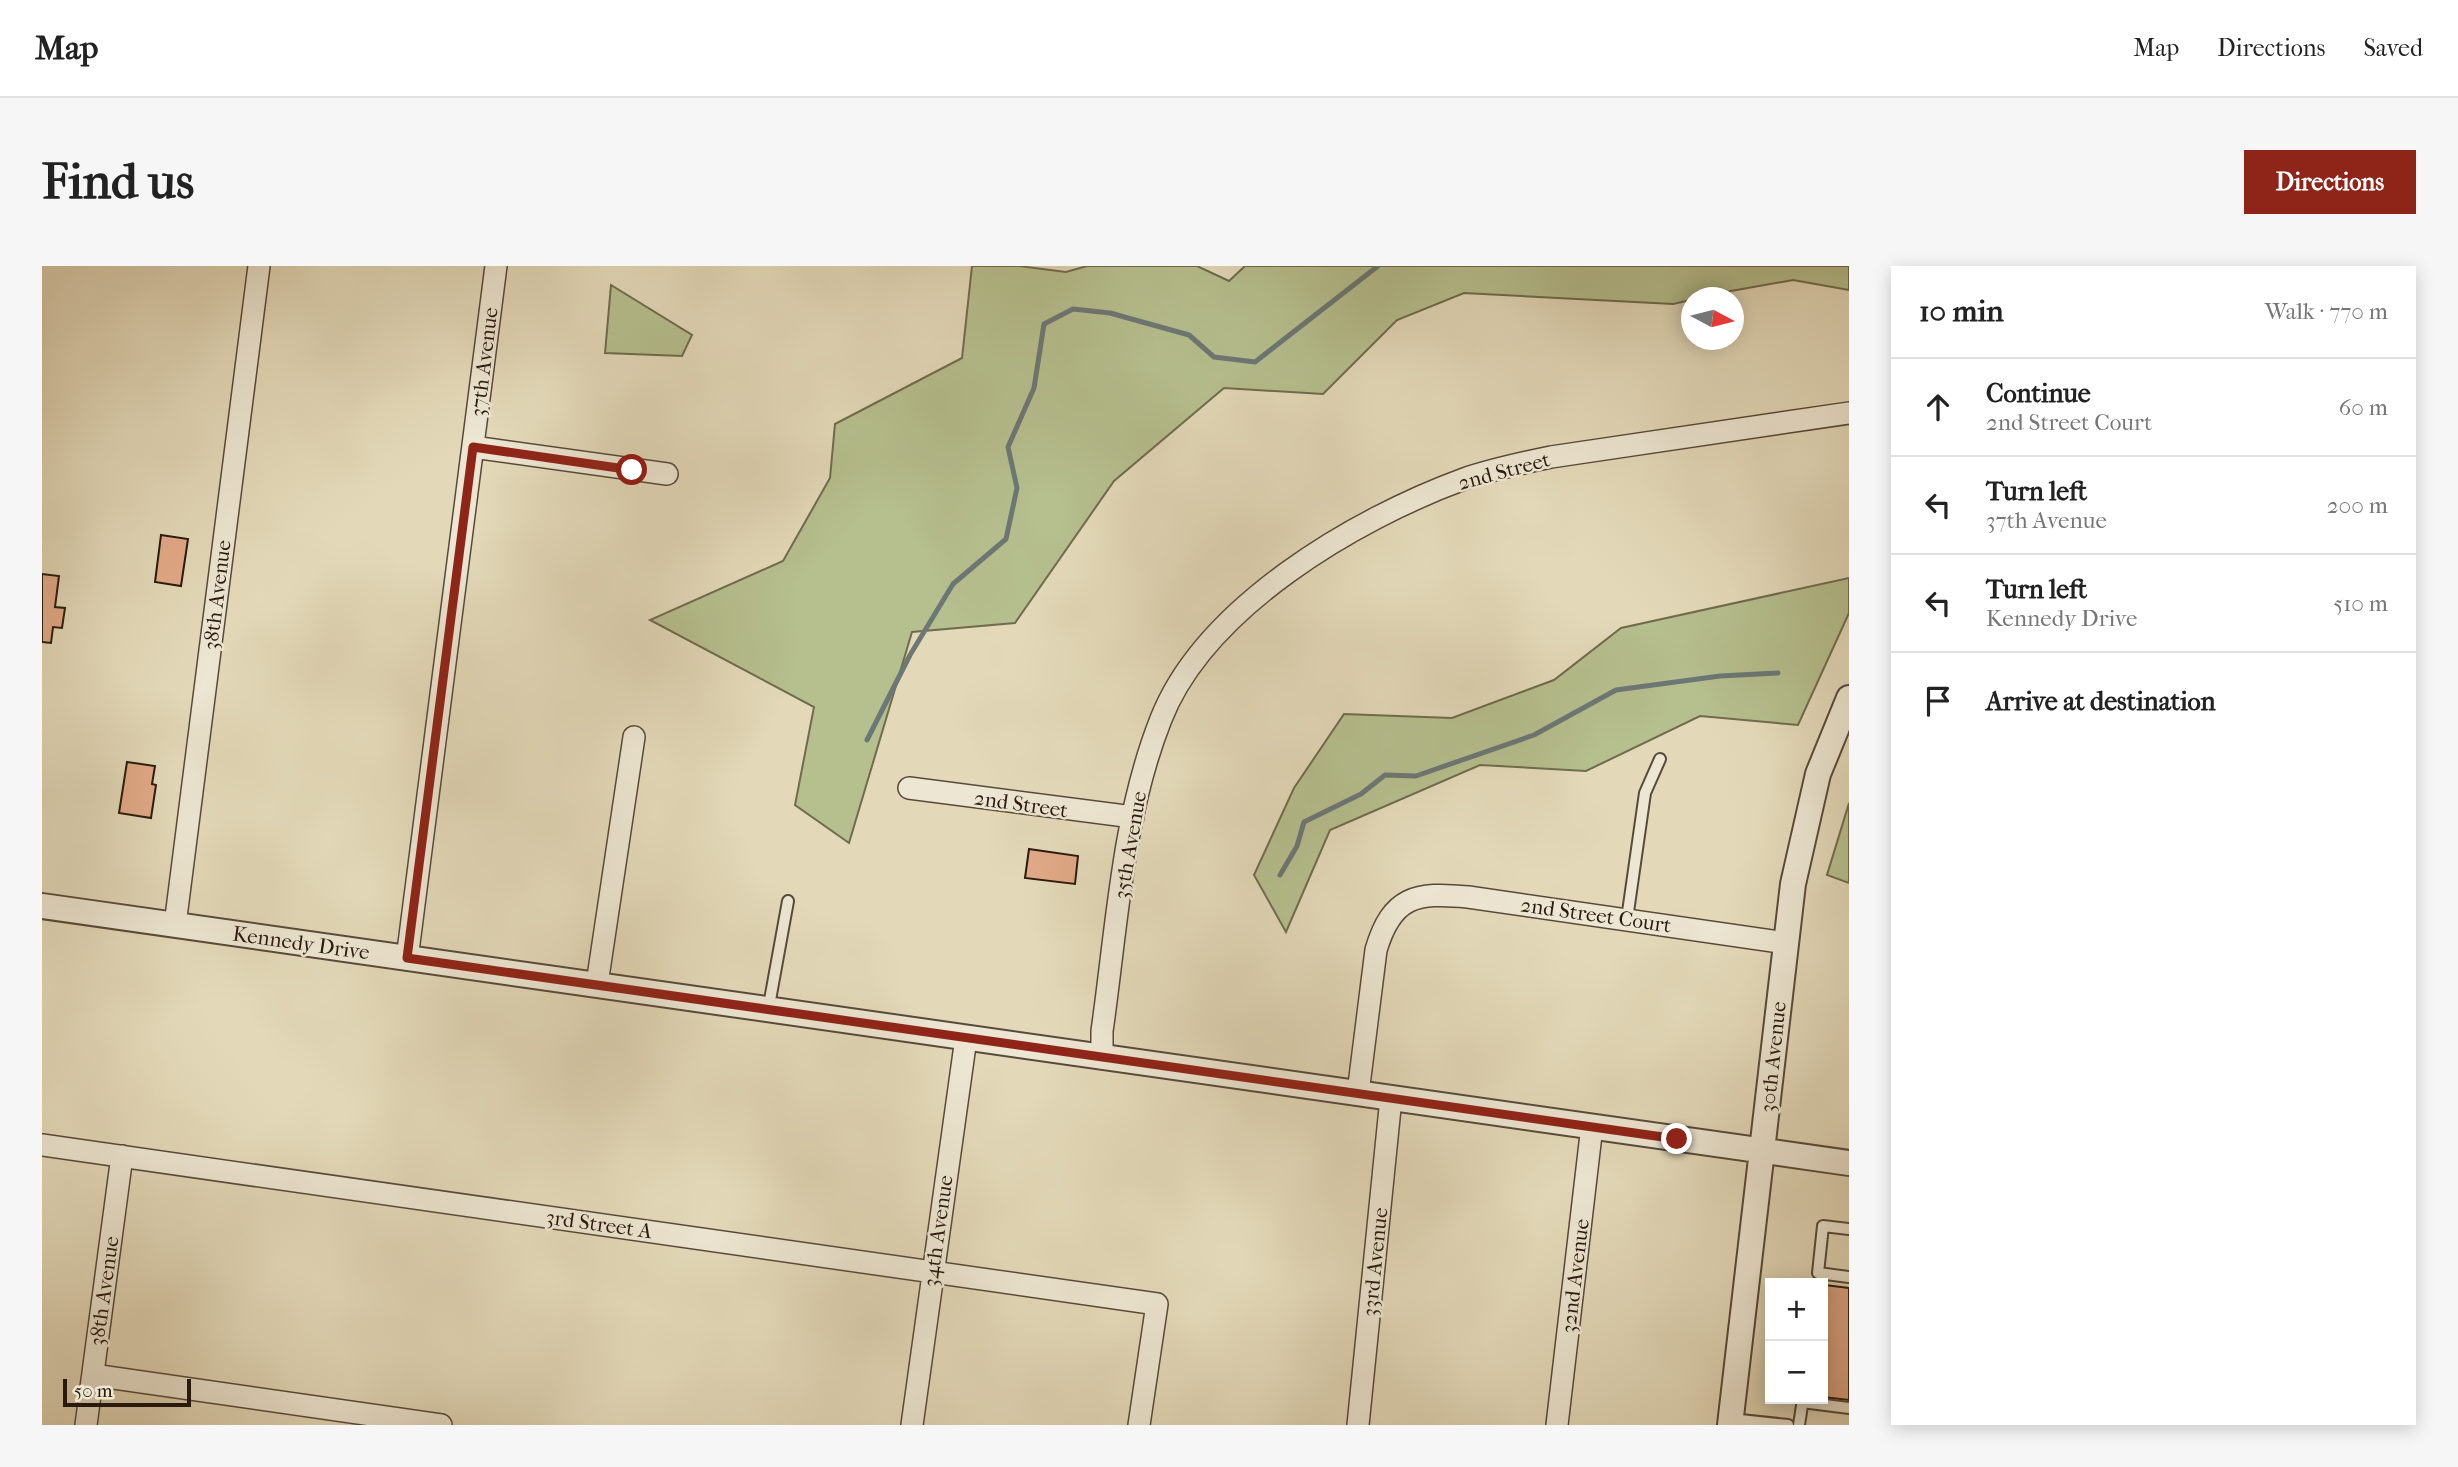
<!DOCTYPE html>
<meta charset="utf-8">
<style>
body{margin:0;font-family:"IM FELL French Canon",serif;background:#f6f6f6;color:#222}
.controls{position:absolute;right:21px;bottom:21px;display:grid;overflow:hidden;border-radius:0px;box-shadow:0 4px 18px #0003}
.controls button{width:63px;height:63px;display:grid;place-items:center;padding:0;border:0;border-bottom:2px solid #e0e0e0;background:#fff;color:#222;font:35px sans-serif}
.compass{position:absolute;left:1639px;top:21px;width:63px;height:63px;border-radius:50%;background:#fff;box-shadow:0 4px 18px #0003;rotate:97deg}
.scale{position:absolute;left:21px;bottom:18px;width:128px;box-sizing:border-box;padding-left:7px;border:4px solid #281a0e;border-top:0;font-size:19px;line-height:24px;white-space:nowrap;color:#281a0e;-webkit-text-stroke:5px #ede6d2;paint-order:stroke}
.stop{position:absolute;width:21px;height:21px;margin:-16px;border:5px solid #8f2418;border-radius:50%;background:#fff}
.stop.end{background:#8f2418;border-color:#fff;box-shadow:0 2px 7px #0008}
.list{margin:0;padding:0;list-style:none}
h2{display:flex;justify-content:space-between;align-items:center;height:91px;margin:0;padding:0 28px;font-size:30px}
h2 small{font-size:23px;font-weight:400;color:#767676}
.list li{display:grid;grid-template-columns:46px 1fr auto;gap:21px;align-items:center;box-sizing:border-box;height:98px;padding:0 28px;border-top:2px solid #e0e0e0}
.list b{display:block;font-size:26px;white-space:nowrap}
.list p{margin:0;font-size:23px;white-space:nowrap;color:#767676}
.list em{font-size:23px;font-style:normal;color:#767676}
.icon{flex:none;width:38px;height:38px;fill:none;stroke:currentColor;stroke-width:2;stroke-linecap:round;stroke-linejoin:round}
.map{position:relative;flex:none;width:1807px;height:1159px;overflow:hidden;border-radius:0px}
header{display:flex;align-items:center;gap:42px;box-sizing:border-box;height:98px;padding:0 35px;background:#fff;border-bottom:2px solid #e0e0e0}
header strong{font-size:33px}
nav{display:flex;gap:38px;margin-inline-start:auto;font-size:24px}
.intro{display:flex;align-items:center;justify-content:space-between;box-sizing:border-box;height:168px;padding:0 42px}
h1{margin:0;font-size:49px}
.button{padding:18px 32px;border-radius:0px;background:#8f2418;color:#fff;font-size:24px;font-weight:700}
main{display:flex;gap:42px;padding:0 42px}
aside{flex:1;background:#fff;border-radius:0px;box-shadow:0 4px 18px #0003}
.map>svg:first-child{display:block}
.green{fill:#b6bf8e;stroke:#6f6c4e;stroke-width:2}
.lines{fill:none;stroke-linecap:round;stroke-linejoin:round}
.stream{stroke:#6c7875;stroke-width:5}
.building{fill:#e2aa88;stroke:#281a0e;stroke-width:2}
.service-casing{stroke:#574a39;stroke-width:14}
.minor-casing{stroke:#574a39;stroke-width:24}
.tertiary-casing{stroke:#574a39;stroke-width:28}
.service{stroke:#ede6d2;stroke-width:10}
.minor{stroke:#ede6d2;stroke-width:21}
.tertiary{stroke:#ede6d2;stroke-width:24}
.route{stroke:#8f2418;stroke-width:9}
.labels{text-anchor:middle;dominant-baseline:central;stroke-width:5;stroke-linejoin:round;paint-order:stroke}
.street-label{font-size:21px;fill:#281a0e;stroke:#ede6d2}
</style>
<header>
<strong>Map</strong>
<nav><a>Map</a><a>Directions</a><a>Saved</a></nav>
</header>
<div class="intro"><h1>Find us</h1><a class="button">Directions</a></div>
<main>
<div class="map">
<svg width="1807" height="1159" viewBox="0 0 1807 1159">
<rect width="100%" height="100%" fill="#e3d9b9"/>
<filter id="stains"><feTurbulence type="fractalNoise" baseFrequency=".00286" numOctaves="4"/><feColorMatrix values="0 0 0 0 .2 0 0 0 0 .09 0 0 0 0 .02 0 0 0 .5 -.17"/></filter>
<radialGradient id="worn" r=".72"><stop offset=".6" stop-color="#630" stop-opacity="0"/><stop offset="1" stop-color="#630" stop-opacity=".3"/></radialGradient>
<path class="green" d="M930 0H977L1024 6 1045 0H1155L1187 15 1203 0H1807V24L1751 14 1650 32 1649 34 1631 38 1422 27 1355 54 1281 128 1182 122 1072 215 973 357 870 366 807 577 753 539 772 441 608 354 741 295 788 212 793 158 920 92Z
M569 19 650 69 640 90 563 87Z
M1807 312V347L1756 459 1658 450 1544 505 1438 499 1288 564 1244 666 1212 609 1252 522 1302 448 1410 452 1512 414 1579 362Z
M1807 537V617L1785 609Z"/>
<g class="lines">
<path class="stream" d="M825 474 868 389 911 318 964 273 975 222 966 181 992 122 1002 58 1031 43 1068 47 1147 69 1172 91 1213 96 1336 0
M1238 609 1255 580 1262 556 1319 528 1343 509 1374 510 1492 469 1574 424 1678 410 1736 407"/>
</g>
<path class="building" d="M119 269 146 273 139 320 113 316Z
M0 308 17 310 13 341 23 342 20 362 11 361 9 377 0 376Z
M85 496 113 500 110 518 114 519 109 552 77 547Z
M987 583 1036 590 1033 618 983 612Z
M1783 1019 1807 1022V1134L1781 1131Z"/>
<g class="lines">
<g class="service-casing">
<path id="service" d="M1585 653 1603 527 1618 493
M726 745 746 635
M1807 963 1781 960 1776 1007 1807 1011
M1760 1136 1807 1142
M1689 1153 1746 1159
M1757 1159 1761 1133"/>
</g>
<g class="minor-casing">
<path id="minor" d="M431 181 625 208
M867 522 1091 551
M133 659 217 0
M365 693 454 0
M555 718 592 471
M1060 792V765C1075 661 1080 551 1119 453 1163 341 1313 253 1422 213 1451 203 1480 197 1509 191L1807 147
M1316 827 1334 684C1350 630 1374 626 1426 631L1744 677
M0 879 1115 1038 1097 1159
M51 1109 399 1159
M44 1159 80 890
M870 1159 924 772
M1316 1159 1349 832
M1515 1159 1550 860"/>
</g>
<g class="tertiary-casing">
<path id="tertiary" d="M0 640 1807 897
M1688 1159 1751 618 1776 508 1807 432"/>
</g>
<use href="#service" class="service"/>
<use href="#minor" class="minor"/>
<use href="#tertiary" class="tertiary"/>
</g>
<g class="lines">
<path class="route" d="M590 204 431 181 365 692 1635 873"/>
</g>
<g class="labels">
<g class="street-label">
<text transform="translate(442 96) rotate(-83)">37th Avenue</text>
<text transform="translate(1462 205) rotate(-15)">2nd Street</text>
<text transform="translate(175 329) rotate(-83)">38th Avenue</text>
<text transform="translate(979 538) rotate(8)">2nd Street</text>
<text transform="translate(1088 579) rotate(-80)">35th Avenue</text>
<text transform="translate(1554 649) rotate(8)">2nd Street Court</text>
<text transform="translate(259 677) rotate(8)">Kennedy Drive</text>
<text transform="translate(1731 791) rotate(-84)">30th Avenue</text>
<text transform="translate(557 958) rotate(8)">3rd Street A</text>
<text transform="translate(896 965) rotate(-82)">34th Avenue</text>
<text transform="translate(1333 996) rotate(-84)">33rd Avenue</text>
<text transform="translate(1533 1010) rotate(-83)">32nd Avenue</text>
<text transform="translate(62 1025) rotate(-82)">38th Avenue</text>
</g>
</g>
<rect width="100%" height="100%" filter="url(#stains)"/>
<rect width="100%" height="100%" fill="url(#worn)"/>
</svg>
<div class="controls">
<button>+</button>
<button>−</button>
</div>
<svg class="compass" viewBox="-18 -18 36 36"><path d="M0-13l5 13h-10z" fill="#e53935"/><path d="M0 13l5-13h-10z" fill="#767676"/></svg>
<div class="scale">50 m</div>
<div class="stop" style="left:590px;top:204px"></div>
<div class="stop end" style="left:1635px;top:873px"></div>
</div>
<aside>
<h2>10 min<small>Walk · 770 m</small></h2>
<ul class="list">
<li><svg class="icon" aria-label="ahead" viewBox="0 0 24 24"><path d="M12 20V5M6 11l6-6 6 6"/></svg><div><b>Continue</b><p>2nd Street Court</p></div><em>60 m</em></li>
<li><svg class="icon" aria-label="left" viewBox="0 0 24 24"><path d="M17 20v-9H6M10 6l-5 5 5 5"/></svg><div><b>Turn left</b><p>37th Avenue</p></div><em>200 m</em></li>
<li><svg class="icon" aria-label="left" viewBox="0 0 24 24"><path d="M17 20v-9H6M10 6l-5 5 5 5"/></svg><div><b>Turn left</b><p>Kennedy Drive</p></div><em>510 m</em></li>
<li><svg class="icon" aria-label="arrive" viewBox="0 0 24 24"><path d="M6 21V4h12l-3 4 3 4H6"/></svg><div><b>Arrive at destination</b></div></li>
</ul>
</aside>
</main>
